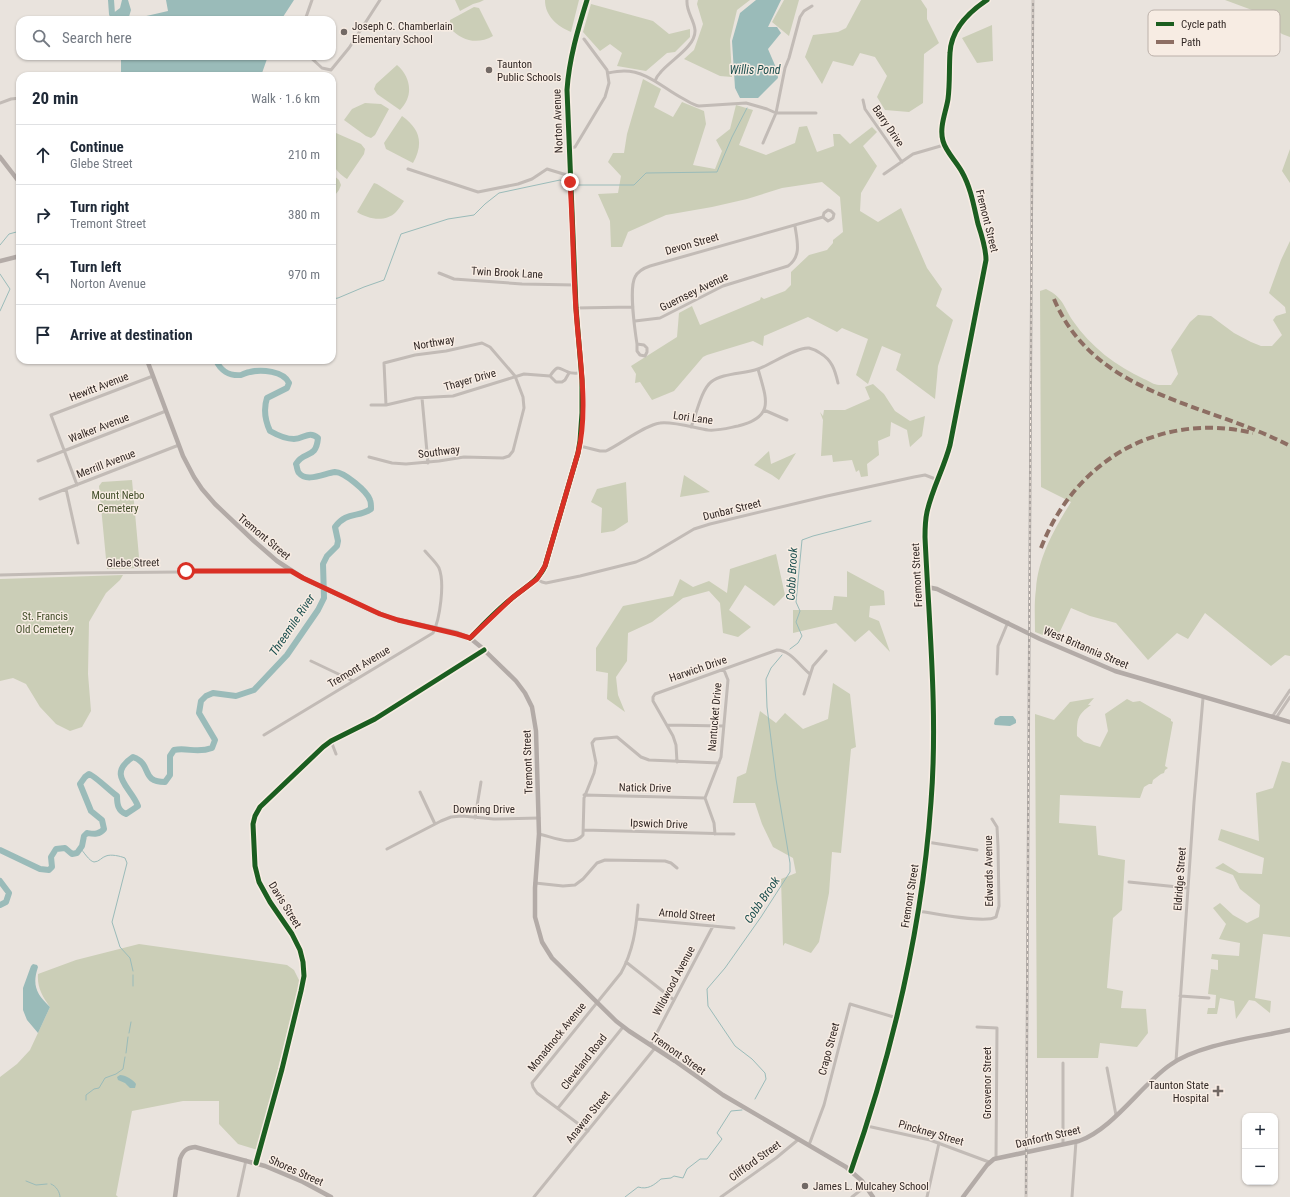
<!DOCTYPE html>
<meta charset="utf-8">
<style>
body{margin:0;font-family:"Roboto Condensed",sans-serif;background:#f2f2f3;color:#1f2937}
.controls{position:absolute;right:12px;bottom:12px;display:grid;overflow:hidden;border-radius:8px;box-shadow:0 1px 3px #0004}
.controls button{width:36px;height:36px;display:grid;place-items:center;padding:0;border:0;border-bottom:1px solid #e0e1e3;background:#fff;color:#1f2937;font:20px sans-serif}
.stop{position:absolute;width:12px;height:12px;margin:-9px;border:3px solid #d93025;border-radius:50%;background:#fff}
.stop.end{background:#d93025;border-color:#fff;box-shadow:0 1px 4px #0008}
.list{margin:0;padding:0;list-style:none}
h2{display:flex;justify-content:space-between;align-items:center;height:52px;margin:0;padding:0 16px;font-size:17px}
h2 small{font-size:13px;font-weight:400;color:#747a83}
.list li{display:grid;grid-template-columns:26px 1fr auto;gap:12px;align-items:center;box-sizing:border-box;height:60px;padding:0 16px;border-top:1px solid #e0e1e3}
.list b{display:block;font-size:15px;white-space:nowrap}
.list p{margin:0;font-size:13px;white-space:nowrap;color:#747a83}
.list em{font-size:13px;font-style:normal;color:#747a83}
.icon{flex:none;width:22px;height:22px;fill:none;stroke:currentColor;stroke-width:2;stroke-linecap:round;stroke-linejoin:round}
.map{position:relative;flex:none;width:1290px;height:1197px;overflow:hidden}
.search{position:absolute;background:#fff;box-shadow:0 1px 3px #0004;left:16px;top:16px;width:320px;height:44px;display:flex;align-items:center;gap:10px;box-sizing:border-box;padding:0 14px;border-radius:12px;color:#747a83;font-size:15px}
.panel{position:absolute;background:#fff;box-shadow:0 1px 3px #0004;left:16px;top:72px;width:320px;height:292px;border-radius:12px}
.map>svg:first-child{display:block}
.green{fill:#cbceb7}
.water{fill:#9abbb9}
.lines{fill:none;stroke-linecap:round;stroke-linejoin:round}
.stream{stroke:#9abbb9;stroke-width:1}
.river{stroke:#9abbb9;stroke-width:6}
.street{stroke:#c2bbb6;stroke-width:3}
.secondary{stroke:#b3aba7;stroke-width:4.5}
.rail-casing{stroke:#aaa4a0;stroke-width:2.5}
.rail{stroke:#f7ece3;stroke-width:1;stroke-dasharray:3;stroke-linecap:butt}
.quiet{stroke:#8d6e63;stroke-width:4;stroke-dasharray:8 4;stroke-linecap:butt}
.cycleway-casing{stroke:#f7ece3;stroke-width:8}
.cycleway{stroke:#1b5e20;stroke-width:5}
.route{stroke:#d93025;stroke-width:5}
.poi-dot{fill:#726965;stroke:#f7ece3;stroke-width:1.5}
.labels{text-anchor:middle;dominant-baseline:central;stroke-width:3;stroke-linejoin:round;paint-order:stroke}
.poi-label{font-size:11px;fill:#322825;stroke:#f7ece3;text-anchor:start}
.street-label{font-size:11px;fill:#322825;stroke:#f7ece3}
.park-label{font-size:11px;fill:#434e2a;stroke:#f7ece3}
.water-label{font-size:12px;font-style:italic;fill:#1d5050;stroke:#f7ece3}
.key{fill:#f7ece3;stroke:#bcb1aa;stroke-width:1}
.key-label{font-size:11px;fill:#322825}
</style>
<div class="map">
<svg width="1290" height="1197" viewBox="0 0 1290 1197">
<rect width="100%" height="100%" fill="#e9e3dd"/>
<path class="green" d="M455 0H484L480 2 473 4 460 11Z
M545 0H579L571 32C557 26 545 16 545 0Z
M698 0H750L737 10 730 40 732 77 720 76 684 59 694 50 703 24 697 4Z
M784 0H799L789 36 772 22Z
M861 0H921L927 9V19L939 43 924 54 923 103 909 112 885 110 877 97 887 76 875 57 860 53 853 66 833 61 822 84 805 57 813 35 838 32 846 28Z
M1225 0H1290V37L1282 34 1252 10Z
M591 4 653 21 669 34 690 29V37L675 52 667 53 646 71 617 66 622 53 610 44 600 51 583 32Z
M474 7 479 8 493 36C477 45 462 41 450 28V20Z
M992 25 993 61 977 63 962 38Z
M397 65C411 77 414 96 400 110L377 94 374 89 376 84Z
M643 79 661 89 654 107 673 117 682 102 704 111 706 124 693 165 715 169 722 151 716 140 730 129 736 105 753 110 739 145 766 155 795 143 799 127 807 126 817 152 834 146 833 134H840L850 144 872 127 877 132 863 146 877 166 861 193 860 211 878 222 901 208 927 268 942 289 936 306 953 320 938 366 935 399 896 370 901 354 882 346 868 384 856 375 868 339 842 328 837 332 808 317 764 336 763 346 753 341 707 355 703 357 674 391 652 400 640 382 635 383 636 374 631 366 677 337 679 313 692 306 700 325 760 300 761 297 764 299 785 291 791 285V272L809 255 827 250 833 243V240L843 232 840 197 822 182 782 188 747 199 712 207 666 215 628 232 622 247H611L610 221 598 194 618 193 621 176 608 162 613 153H624L627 134Z
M365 103 381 104 389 109 375 135 371 138 366 136 344 120 352 109Z
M402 116C420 129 424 143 413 163L386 149 384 143Z
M336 133 361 144 365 149 364 154 347 179C333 169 332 165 332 148 332 142 332 138 336 133Z
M1290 149V183L1282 171Z
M332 174 339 180 341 185 339 190 332 199Z
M374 183 377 184 404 201C401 205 399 209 396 212 385 223 368 219 357 212Z
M1290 241V656L1285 655 1271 666 1205 613 1188 639 1177 633 1148 660 1116 623 1090 616 1071 608 1056 640 1035 632C1035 618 1034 603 1036 589 1038 557 1055 528 1071 502L1041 487 1040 291 1046 289C1064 298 1063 306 1073 321 1091 347 1116 366 1144 379 1149 381 1154 385 1159 385 1163 385 1167 385 1171 385L1178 374 1171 350 1190 322 1198 315 1211 316 1234 333 1251 342 1261 346H1272L1282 335 1273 320 1276 316 1286 313 1285 307 1269 293 1281 260Z
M873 384 884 394 895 411 910 421 925 416 922 436 910 447 907 430 891 422 890 436 878 441 879 455 867 464 868 476 861 477 859 470 856 472 852 460 833 462 832 455 821 456 823 420 820 412 823 416 824 410H845L870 399 865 387Z
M769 451 771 464 796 453 779 480 772 475 754 465Z
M684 475 710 492 680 497Z
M132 480 140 568 107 569 99 486 102 482Z
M626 482 628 522 614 531 601 533 602 508 591 502 597 489Z
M776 554 785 595 774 606 745 585 729 610 751 627 738 637 723 633 720 603 709 591 683 598 652 622 628 633 627 661 616 677 618 695 625 712 607 699 608 673 596 671V648L623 606 673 596 680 579 693 587 709 581 727 593 730 569Z
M847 571 884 591 885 605 870 606 869 617 879 621 890 652 869 630 855 642 836 623 793 633V610H832L834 596 847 597Z
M123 575 120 580 106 593 89 622 88 674 91 711 82 727 70 731 56 724 40 707 26 684 13 678 0 681V579Z
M833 683 850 694 856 747 851 749 841 853 832 852 829 893 819 942 811 953 785 943 783 946 781 879 796 873 793 858 773 847 762 824 755 803H733L737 777 746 773 760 711 776 723 785 713 803 729 828 719Z
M1094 698 1088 705H1091C1077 715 1077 719 1077 736L1084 742 1100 747 1108 731 1105 714 1127 699 1133 702 1140 701 1171 719V721L1173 722 1165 766 1168 768 1165 770 1164 773 1161 774 1153 780 1152 784H1149L1144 787 1140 798 1060 795 1059 823 1096 826 1098 855 1125 860 1122 910 1113 918 1107 988 1123 991 1121 1008 1146 1009 1148 1033 1137 1047 1100 1043 1098 1058H1037L1035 714 1054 720 1070 702Z
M1282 761 1290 763V937L1263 934 1255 998 1271 1001 1270 1013 1255 1001 1249 1000 1236 1019 1234 1001 1220 998 1217 1014H1207L1208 1008H1215L1216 995 1208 994 1211 969 1218 970V960L1211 959 1212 954 1239 956 1240 943 1219 939 1226 924 1213 908 1220 903 1233 915 1247 923 1259 917 1260 905 1240 889 1233 875 1215 868 1223 863 1239 873 1262 874 1264 858 1218 840 1221 829 1259 841 1256 793 1273 788Z
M139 944 287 965 294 970 300 982 258 1150 238 1144 219 1124V1101H183L132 1111 116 1195 118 1197H0V1077L17 1064 30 1050 50 1007C42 996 37 987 38 974L76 960Z"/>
<path class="water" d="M122 0H128L131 10 128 20H112V14L120 8Z
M166 0H294L281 20H129L168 11Z
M756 0H781L768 27H777L781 33 768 49 777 70 778 78 758 98H740L735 88 732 41 740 13Z
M121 56H268L261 76H121Z
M1000 716H1013L1016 720V723L1010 726 995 725 994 724 995 719Z
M33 964 37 965 38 967C32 985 36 994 50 1007L38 1033 27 1020 23 1010V988L31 966Z
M120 1075C125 1075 134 1080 136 1084L135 1088H130L125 1083 118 1080 117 1077Z"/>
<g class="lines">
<path class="stream" d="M575 185H634L646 173 717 172 732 137 747 108
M0 245 9 234 20 231
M0 274 10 289 0 311
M332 299 338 298 364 287 384 280 401 234 448 219 474 215 485 204 499 193 560 180 566 183
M790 649 798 643 802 636 796 622 800 611 796 602 802 540 813 536 871 521
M80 848C84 852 89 861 94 862 99 862 102 857 106 856 111 854 120 856 125 858L127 863 112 922 120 947 130 958 133 971
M133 986V975
M129 1033 131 1022
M126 1053 128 1037
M755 1099 766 1079 765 1073 752 1059 735 1046 708 1006 707 989 725 968 761 917 790 872V863L776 779 767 707 766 679 771 668 782 655
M86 1100V1095L94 1089 99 1088 105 1078 116 1074 123 1069 125 1057
M26 1181 36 1185 47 1184
M51 1184C56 1186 60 1192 60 1197
M625 1197 638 1187C648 1190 654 1185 661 1179L671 1178 674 1176 683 1178 687 1169 700 1159H707L722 1139 717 1133 731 1111 742 1110"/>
<path class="river" d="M111 0 112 14 115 20
M0 850 40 869 49 870 52 867 51 857 56 849 65 848 72 854 77 853 82 846 84 836 87 833C94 834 99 835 104 829L102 820 91 811 80 784 85 777 89 774C95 776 110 791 117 796 117 804 118 811 126 814L138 806C131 787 106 775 133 757 153 764 140 782 165 782L170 775V756L174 750C188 747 196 754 212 748L215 740 199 713 201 701 206 696 213 693 236 696 254 690 287 655 318 610 324 598 323 564 327 556 337 546 338 541 335 527C347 511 358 518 371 509 371 506 371 502 370 500 367 491 344 472 335 472 325 473 307 483 299 473 297 471 297 466 296 464 304 450 316 460 318 438 309 430 304 439 294 439 285 439 277 435 270 431 265 420 263 410 267 398L287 388 289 383C284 371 261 369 250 372 247 372 244 374 241 375 229 376 220 370 216 360
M0 881 9 893 6 902 0 905"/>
<path class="street" d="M305 20 312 0
M309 56 322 68 331 70 349 48 380 0
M608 73C613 72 619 71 624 71 647 71 663 88 682 98 688 101 693 105 699 106L746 103 767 109 776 113H816
M655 81C656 78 658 75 660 73 669 61 696 47 695 30 694 19 686 12 687 0
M863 100 865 109 902 162
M0 103 11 99 20 98
M763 143 776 113 785 68 789 58 800 17 804 11 812 6
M569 148 575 147 605 97 609 83 607 70 584 39
M408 169 478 192 518 184 532 179 547 169 570 176
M884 174 913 154 944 145
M439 273 454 279 522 284 575 285
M576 308 633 307
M635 321 660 318 723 286 788 266C802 256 797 241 795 226
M637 344V351L640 355 645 356 647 352V348L644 345 637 344C635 331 629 288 635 277 638 271 644 268 650 266L823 217 824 213 828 210 831 211 834 214 833 218 830 220 828 221 823 217
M550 376C558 364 558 368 568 372 572 374 578 373 581 373
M422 398 428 463
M371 405H386L416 398 453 396 524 374 550 376 556 382H562L565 380 569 373
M764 410 787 420
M691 427C696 416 701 390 711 382 722 373 744 374 758 369 770 365 796 347 809 348 813 349 817 351 820 353 832 360 835 370 838 383
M580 446 600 451H606C621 444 645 425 660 423 672 421 695 428 708 430 719 431 728 428 738 426 776 417 766 398 758 369
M369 457 392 463 406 464 439 461 464 457 503 458 509 456 513 451 524 408 523 397 515 376 490 347 482 343 446 351 415 355 384 363 386 405
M38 461 166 411
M77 485 51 415 153 376
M66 489 78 543
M40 499 179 445
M0 575 78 573 290 571
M537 579 542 582 546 583 580 576 636 562 647 557 694 529 710 524 827 496 914 477 925 475 938 480
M927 587 925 537 926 516 950 445 986 260C986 248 982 236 978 224 974 207 971 188 962 172 956 161 946 152 943 141 939 127 946 112 948 99 950 84 949 68 950 53 951 30 969 12 987 0
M470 638C483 625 496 611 511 599 523 588 538 582 545 566L578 453 580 441 582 413V380L576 308 567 90C569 59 578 29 587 0
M311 661 353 681
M997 674 998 646 1008 622
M804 694 813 666 826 651
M1272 717 1290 690
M1276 718 1290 697
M667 725 724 726
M264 735 433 633C440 619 445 583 439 568 436 562 430 557 425 551
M331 741 336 754
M677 762 676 745 673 736 653 701V697L655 694 777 650C790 650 800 666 810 674
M420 792 435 824
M584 795 705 798
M475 818 481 782
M584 830 734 834
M539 834C553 837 573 847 583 835L584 798 594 773 596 763 592 743 595 739 617 737 641 757 649 760 719 763
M715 834 714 823 705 798 721 757 728 680 724 670
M927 842 977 850
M387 849 441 821 451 817 462 816 494 819 539 818
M1129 882 1188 888
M535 883 563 886 575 885 583 879 597 863 605 860 665 861 671 863 677 868
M918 911C933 913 985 924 996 917L999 906 998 846 997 827 992 819
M637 919 734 928
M626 962 674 1000
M1180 996 1209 998
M977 1027 997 1028 996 1159
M651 1044 713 926
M1176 1061 1194 802 1203 698
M1107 1068 1116 1115
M558 1108 623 1027
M867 1126 930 1140 989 1162
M588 1131 537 1093 533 1087 532 1083 621 973C633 951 636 930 638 905
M1063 1144V1063
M809 1145 824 1105 850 1004 897 1018
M238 1197 246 1160
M534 1197 655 1048
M721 1197 776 1158 799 1139
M852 1197 866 1186
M927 1197 939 1143
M1072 1197 1076 1141"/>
<path class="secondary" d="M0 157 20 183
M0 261 20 256
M147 360 183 456 194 477 202 489 215 504 254 541 277 561 303 578 373 611 394 619 457 633 470 638 481 647 516 681 525 693 532 707 536 731 539 834 535 888V917L542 942 552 958 616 1021 629 1031 675 1061 723 1095 846 1167 862 1181 873 1197
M256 1163 282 1069 301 991 304 976 303 962 300 950 292 934 270 902 259 882 255 866 253 824 255 816 260 807 323 747 331 741 375 719 484 650
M851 1171C893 1051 922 928 931 802 937 730 932 659 927 587L937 589 1040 639 1115 671 1290 722
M175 1197 180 1159C183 1151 186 1148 195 1147L265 1166 303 1182 331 1197
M963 1197 987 1165 994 1159 1079 1141C1113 1129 1141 1085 1170 1065 1199 1044 1255 1038 1290 1030"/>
<g class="rail-casing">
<path id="rail" d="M1026 1197 1033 0"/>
</g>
<use href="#rail" class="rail"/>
<path class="quiet" d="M1054 299C1095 397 1207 402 1290 446
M1041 548C1075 460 1160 411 1253 433"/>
<g class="cycleway-casing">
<path id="cycleway" d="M470 638C483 625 496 611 511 599 523 588 538 582 545 566L578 453 580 441 582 413V380L576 308 567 90C569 59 578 29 587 0
M256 1163 282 1069 301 991 304 976 303 962 300 950 292 934 270 902 259 882 255 866 253 824 255 816 260 807 323 747 331 741 375 719 484 650
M851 1171C893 1051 922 928 931 802 938 714 929 625 925 537 925 529 925 521 927 512 932 489 944 468 950 445L986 260C986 248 982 236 978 224 974 207 971 188 962 172 956 161 946 152 943 141 939 127 946 112 948 99 950 84 949 68 950 53 951 30 969 12 987 0"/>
</g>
<use href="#cycleway" class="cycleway"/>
</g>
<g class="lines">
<path class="route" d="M186 571H291L303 578 380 614 398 620 457 634 470 638 512 598 537 579 545 566 578 453C589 409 579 355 576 310 573 267 573 225 570 182"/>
</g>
<g class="poi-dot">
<circle cx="344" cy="32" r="4"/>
<circle cx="489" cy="70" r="4"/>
<path d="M1216 1085h4v4h4v4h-4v4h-4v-4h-4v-4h4z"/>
<circle cx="805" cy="1186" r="4"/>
</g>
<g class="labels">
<g class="poi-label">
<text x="352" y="26">Joseph C. Chamberlain<tspan x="352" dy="13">Elementary School</tspan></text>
<text x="497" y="64">Taunton<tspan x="497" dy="13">Public Schools</tspan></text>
<text x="1209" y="1085" text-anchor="end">Taunton State<tspan x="1209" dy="13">Hospital</tspan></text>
<text x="813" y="1186">James L. Mulcahey School</text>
</g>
<g class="street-label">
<text transform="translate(558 121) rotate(-92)">Norton Avenue</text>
<text transform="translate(888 126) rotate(56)">Barry Drive</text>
<text transform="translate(987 221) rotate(76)">Fremont Street</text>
<text transform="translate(692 244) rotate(-16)">Devon Street</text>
<text transform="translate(507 273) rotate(3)">Twin Brook Lane</text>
<text transform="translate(694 292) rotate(-26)">Guernsey Avenue</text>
<text transform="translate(434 343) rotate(-10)">Northway</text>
<text transform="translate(470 380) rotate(-16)">Thayer Drive</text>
<text transform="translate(99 387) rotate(-21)">Hewitt Avenue</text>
<text transform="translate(693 418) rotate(8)">Lori Lane</text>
<text transform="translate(99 428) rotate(-21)">Walker Avenue</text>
<text transform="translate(439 452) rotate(-7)">Southway</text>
<text transform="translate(106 464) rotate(-21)">Merrill Avenue</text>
<text transform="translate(732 510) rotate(-14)">Dunbar Street</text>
<text transform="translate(264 537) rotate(40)">Tremont Street</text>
<text transform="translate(133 563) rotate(-1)">Glebe Street</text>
<text transform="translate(917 575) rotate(-93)">Fremont Street</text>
<text transform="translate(1086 648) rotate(23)">West Britannia Street</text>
<text transform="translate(359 667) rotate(-31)">Tremont Avenue</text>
<text transform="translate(698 669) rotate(-19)">Harwich Drive</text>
<text transform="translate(715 717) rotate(-85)">Nantucket Drive</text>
<text transform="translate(528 762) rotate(-92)">Tremont Street</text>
<text transform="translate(645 788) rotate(1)">Natick Drive</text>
<text x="484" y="809">Downing Drive</text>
<text transform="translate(659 824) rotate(2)">Ipswich Drive</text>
<text transform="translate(989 871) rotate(-91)">Edwards Avenue</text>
<text transform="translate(1180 879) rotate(-86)">Eldridge Street</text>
<text transform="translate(910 896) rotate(-81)">Fremont Street</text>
<text transform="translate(285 905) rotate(58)">Davis Street</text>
<text transform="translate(687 915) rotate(5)">Arnold Street</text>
<text transform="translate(674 981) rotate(-62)">Wildwood Avenue</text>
<text transform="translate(557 1037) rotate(-51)">Monadnock Avenue</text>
<text transform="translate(829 1049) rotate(-75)">Crapo Street</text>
<text transform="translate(678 1054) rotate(35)">Tremont Street</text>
<text transform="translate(584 1062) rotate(-52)">Cleveland Road</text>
<text transform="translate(987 1083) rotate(-90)">Grosvenor Street</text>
<text transform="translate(588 1117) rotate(-51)">Anawan Street</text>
<text transform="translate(931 1133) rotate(16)">Pinckney Street</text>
<text transform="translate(1048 1137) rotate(-13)">Danforth Street</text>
<text transform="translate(755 1161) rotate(-36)">Clifford Street</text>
<text transform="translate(296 1171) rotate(24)">Shores Street</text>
</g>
<g class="park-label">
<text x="118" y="495">Mount Nebo<tspan x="118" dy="13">Cemetery</tspan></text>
<text x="45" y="616">St. Francis<tspan x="45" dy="13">Old Cemetery</tspan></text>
</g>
<g class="water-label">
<text x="755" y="70">Willis Pond</text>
<text transform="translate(792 574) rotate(-87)">Cobb Brook</text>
<text transform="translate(292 625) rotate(-56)">Threemile River</text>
<text transform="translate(762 900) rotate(-56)">Cobb Brook</text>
</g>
</g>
<rect x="1148" y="10" width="132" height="46" rx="6" class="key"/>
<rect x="1156" y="22" width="18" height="4" fill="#1b5e20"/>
<rect x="1156" y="40" width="18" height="4" fill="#8d6e63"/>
<g class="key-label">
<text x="1181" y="28">Cycle path</text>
<text x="1181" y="46">Path</text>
</g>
</svg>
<div class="controls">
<button>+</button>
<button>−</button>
</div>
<div class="stop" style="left:186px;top:571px"></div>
<div class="stop end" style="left:570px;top:182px"></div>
<div class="search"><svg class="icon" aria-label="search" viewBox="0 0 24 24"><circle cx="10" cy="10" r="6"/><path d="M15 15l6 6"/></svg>Search here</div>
<section class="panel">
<h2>20 min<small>Walk · 1.6 km</small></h2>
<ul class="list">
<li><svg class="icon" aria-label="ahead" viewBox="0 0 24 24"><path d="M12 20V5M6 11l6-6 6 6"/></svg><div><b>Continue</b><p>Glebe Street</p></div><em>210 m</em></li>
<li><svg class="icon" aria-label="right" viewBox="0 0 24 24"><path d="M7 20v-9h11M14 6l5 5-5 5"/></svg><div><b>Turn right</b><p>Tremont Street</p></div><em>380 m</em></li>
<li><svg class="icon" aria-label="left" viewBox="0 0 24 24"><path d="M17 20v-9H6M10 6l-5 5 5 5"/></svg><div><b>Turn left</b><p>Norton Avenue</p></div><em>970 m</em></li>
<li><svg class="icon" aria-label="arrive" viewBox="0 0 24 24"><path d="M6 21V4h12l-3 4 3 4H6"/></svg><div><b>Arrive at destination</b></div></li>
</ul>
</section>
</div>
